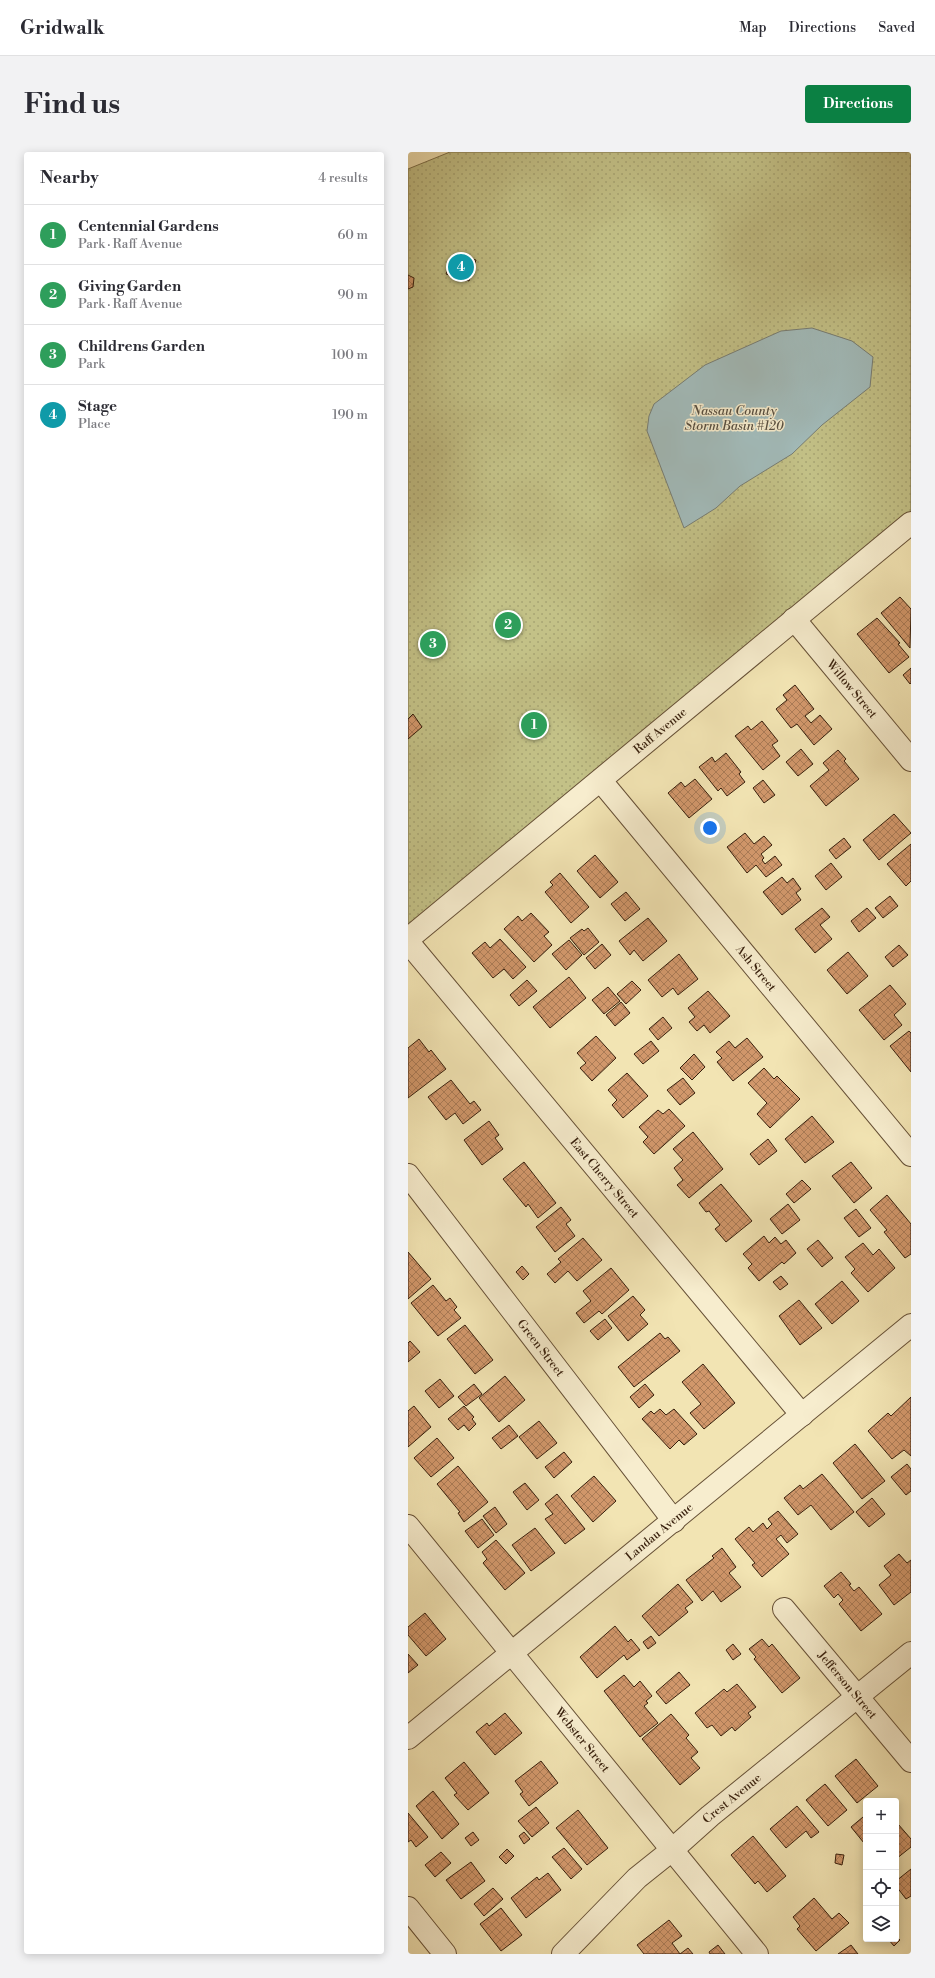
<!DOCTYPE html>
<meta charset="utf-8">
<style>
body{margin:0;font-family:"Libre Bodoni",serif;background:#f2f2f3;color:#2b2b33}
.controls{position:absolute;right:12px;bottom:12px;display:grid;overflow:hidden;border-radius:4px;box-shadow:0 2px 10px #0003}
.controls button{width:36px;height:36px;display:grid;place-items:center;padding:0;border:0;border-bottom:1px solid #e1e1e2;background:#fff;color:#2b2b33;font:20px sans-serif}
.you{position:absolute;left:302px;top:676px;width:14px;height:14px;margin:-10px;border:3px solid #fff;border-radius:50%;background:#1a73e8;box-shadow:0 0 0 6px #1a73e833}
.badge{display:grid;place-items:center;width:26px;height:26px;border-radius:50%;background:#0b8043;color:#fff;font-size:13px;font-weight:700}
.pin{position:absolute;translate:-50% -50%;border:2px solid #fff;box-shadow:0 1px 4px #0006}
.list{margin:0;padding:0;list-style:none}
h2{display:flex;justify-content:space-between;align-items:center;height:52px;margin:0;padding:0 16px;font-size:17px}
h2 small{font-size:13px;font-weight:400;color:#7c7c81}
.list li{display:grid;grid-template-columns:26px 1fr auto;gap:12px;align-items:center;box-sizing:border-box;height:60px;padding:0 16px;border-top:1px solid #e1e1e2}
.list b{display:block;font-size:15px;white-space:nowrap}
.list p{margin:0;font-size:13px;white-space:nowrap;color:#7c7c81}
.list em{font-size:13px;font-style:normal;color:#7c7c81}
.icon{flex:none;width:22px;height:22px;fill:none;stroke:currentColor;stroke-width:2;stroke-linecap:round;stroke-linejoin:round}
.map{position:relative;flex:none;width:503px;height:1802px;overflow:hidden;border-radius:4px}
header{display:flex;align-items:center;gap:24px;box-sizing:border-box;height:56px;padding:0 20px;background:#fff;border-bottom:1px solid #e1e1e2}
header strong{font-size:19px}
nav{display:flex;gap:22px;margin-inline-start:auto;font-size:14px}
.intro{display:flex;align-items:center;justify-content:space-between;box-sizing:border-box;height:96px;padding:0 24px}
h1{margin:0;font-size:28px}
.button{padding:10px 18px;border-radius:4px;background:#0b8043;color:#fff;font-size:14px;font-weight:700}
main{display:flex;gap:24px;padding:0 24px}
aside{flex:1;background:#fff;border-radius:4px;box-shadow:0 2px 10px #0003}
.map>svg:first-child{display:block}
.park{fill:url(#park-dots);stroke:#7d704a}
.water{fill:#a2bbba;stroke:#777d74}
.building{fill:url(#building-cross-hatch);stroke:#371f0c}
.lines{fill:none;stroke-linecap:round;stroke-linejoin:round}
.minor-casing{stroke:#665036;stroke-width:24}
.minor{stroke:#f7edce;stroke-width:22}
.labels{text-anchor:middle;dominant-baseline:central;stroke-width:3;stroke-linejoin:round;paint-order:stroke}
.street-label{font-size:12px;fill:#371f0c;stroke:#f7edce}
.water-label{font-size:13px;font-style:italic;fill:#574e40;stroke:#f7edce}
</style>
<header>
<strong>Gridwalk</strong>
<nav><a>Map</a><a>Directions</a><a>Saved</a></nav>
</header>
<div class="intro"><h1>Find us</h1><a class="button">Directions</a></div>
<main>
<aside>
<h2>Nearby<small>4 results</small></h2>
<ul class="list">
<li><span class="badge" style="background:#2e9e5b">1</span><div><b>Centennial Gardens</b><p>Park · Raff Avenue</p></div><em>60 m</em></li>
<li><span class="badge" style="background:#2e9e5b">2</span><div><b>Giving Garden</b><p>Park · Raff Avenue</p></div><em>90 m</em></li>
<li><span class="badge" style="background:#2e9e5b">3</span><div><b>Childrens Garden</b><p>Park</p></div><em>100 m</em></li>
<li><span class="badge" style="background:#0f9aa8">4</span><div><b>Stage</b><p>Place</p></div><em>190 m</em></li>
</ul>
</aside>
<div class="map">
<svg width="503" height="1802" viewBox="0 0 503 1802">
<defs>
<pattern id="park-dots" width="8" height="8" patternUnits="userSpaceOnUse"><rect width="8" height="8" fill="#c3c187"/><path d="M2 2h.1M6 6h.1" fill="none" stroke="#a8a573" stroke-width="1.8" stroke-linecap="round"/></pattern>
<pattern id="building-cross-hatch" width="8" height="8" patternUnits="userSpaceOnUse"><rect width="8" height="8" fill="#d1976b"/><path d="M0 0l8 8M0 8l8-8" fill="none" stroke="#aa7b56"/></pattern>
</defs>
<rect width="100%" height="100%" fill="#f2e4b3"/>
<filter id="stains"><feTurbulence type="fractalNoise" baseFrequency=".005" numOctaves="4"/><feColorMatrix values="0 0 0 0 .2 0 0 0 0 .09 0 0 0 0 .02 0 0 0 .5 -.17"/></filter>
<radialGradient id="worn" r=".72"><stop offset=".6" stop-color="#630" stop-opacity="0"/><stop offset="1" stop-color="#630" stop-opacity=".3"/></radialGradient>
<path class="park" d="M42 0H503V367L0 778V17Z"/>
<path class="water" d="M404 176 444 189 465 205 462 235 414 273 384 302 332 334 308 356 276 376 239 279 241 264 246 252 297 213 373 179Z"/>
<path class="building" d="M46 103 68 108 61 129 38 122Z
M0 123 6 126 5 135 0 137Z
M492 445 503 457 502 496 473 461Z
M469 466 492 491 490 492 501 505 481 521 449 482Z
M503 516V531L502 532 495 523Z
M387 533 406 557 397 564 403 571 412 563 424 577 406 593 389 572 383 576 368 557 379 548 375 543Z
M5 562 14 575 0 587V567Z
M354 569 370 589 364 593 372 604 355 618 327 584 340 574 343 578Z
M393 597 405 612 390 624 378 610Z
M430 598 438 607 436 609 451 627 418 654 402 634 421 618 415 611Z
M318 601 333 620 331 622 337 630 319 644 313 636 310 639 291 615 304 605 307 610Z
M287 627 304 647 281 666 260 641 273 630 277 635Z
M355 628 367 643 356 651 345 636Z
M486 662 503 681 471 708 455 688Z
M337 681 346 692 356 684 364 693 353 702 356 706 354 708 357 712 367 704 374 713 358 725 348 713 339 721 319 695Z
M436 686 443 695 428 707 421 698Z
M503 692V729L498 734 479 712Z
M187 703 210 730 192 746 169 719Z
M423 711 434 725 418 738 407 724Z
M152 721 181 755 163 771 137 740 145 733 142 730Z
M374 725 379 731 385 726 393 737 388 741 393 748 374 763 355 740Z
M218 740 232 757 217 769 203 752Z
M482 744 490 754 475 766 467 756Z
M414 756 422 765 412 773 424 787 407 801 387 777Z
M459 756 468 766 451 780 443 769Z
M123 761 141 780 136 784 144 793 126 810 96 777 110 764 114 769Z
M240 766 259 789 235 809 226 798 222 803 211 789Z
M180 776 191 790 176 803 162 786 174 777 176 779Z
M92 787 118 815 105 827 96 817 85 826 64 801 77 790 82 796Z
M161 788 174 803 158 818 144 802Z
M194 792 203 803 187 817 178 806Z
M491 793 500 803 485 815 477 805Z
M440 800 460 824 439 842 419 818Z
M271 802 290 827 270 843 265 836 254 845 240 828Z
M161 825 178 846 142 876 125 855Z
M119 828 129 839 111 854 102 843Z
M224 829 233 838 218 852 209 842Z
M482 833 498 852 486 863 494 873 476 888 451 858Z
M200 835 212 849 196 862 184 848Z
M300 839 322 864 302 881 296 873 289 879 281 870 287 865 280 856Z
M213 850 222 861 207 874 198 863Z
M255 865 264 876 250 888 241 877Z
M501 879 503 881V920L482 894Z
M188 884 208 906 184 929 172 916 178 911 169 901Z
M339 886 355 905 325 929 309 910 314 906 308 900 321 889 327 896Z
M11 887 21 900 23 898 38 917 0 946V896Z
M243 889 251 899 235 912 226 902Z
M286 902 297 915 284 928 272 916Z
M356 916 366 927 369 924 392 947 362 976 349 962 359 951 340 931Z
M219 921 240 944 215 966 204 953 209 948 200 938Z
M275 926 287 941 272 953 259 938Z
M43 928 62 952 66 949 73 958 55 972 47 961 38 968 20 945Z
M261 957 277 974 246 1002 235 990 240 985 231 975 250 958 255 962Z
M404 964 426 990 397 1011 377 987Z
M81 969 91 983 87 986 95 997 74 1013 56 988Z
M285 980 315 1017 281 1046 269 1033 275 1028 266 1016 275 1008 265 997Z
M360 987 369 999 351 1013 342 1002Z
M116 1010 148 1051 130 1066 120 1052 118 1055 95 1027Z
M443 1010 464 1036 446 1051 424 1024Z
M394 1028 403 1037 386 1051 378 1042Z
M313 1032 344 1069 318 1090 307 1077 312 1073 301 1059 298 1060 291 1051Z
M479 1043 503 1072V1102L497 1106 476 1080 479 1078 462 1058Z
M380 1052 392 1068 374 1082 362 1067Z
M153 1055 163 1068 158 1072 167 1084 147 1100 128 1075Z
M448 1057 463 1076 451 1085 436 1066Z
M356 1084 361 1091 367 1085 373 1092 378 1088 388 1101 376 1112 374 1110 351 1129 340 1116 344 1112 335 1102Z
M175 1086 194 1108 169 1129 160 1119 147 1131 139 1122 153 1110 150 1107Z
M410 1088 425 1106 414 1115 399 1097Z
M455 1091 465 1103 471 1097 487 1116 460 1140 443 1121 447 1117 437 1105Z
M0 1100 23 1127 0 1147Z
M114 1114 121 1122 115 1128 108 1120Z
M203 1116 221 1138 194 1162 191 1159 176 1171 168 1161 183 1149 175 1139Z
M373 1124 380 1132 372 1138 365 1130Z
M434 1129 451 1149 424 1172 407 1152Z
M25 1133 38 1149 42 1146 49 1155 46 1158 53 1166 30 1184 3 1151Z
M225 1144 237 1158 232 1163 240 1172 220 1189 200 1164Z
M391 1148 414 1176 392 1193 371 1164Z
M197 1167 204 1176 190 1188 182 1179Z
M57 1173 85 1208 67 1222 39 1187Z
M252 1181 257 1187 260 1185 272 1199 226 1235 210 1215Z
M2 1189 12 1200 0 1210V1191Z
M295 1212 327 1251 296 1277 282 1261 293 1252 274 1230Z
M97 1224 117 1248 91 1270 71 1246Z
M32 1227 46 1244 31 1256 17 1239Z
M66 1232 74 1242 58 1254 50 1245Z
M237 1232 246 1243 231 1256 222 1245Z
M503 1245V1304L496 1298 484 1307 460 1279 480 1261 483 1264Z
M6 1254 23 1275 0 1295V1259Z
M56 1254 66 1265 64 1267 68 1272 61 1279 56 1273 50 1278 40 1267Z
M252 1257 258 1263 266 1257 289 1282 276 1293 271 1288 262 1297 234 1267 243 1259 246 1262Z
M131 1269 149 1291 129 1307 111 1285Z
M101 1273 110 1284 93 1297 84 1286Z
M29 1286 46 1306 23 1325 6 1306Z
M447 1292 477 1329 454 1347 425 1311Z
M156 1300 164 1310 146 1326 137 1315Z
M499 1312 503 1317V1339L498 1343 483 1325Z
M50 1314 80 1350 56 1370 50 1361 52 1360 29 1332Z
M414 1322 446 1360 423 1378 403 1353 390 1363 376 1346 392 1333 395 1337Z
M186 1324 208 1349 185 1370 163 1344Z
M117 1331 131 1348 119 1358 105 1340Z
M149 1342 177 1377 157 1392 137 1367 145 1362 137 1352Z
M464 1346 477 1362 461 1375 448 1360Z
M87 1355 99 1372 88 1381 75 1364Z
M370 1359 390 1382 379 1391 373 1383 368 1387 381 1402 354 1425 344 1413 347 1411 327 1387 341 1375 345 1380 355 1371 359 1377 364 1372 360 1367Z
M74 1367 86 1383 70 1396 57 1379Z
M127 1376 147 1401 123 1419 104 1393Z
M88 1388 117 1421 97 1438 75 1411 79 1407 74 1400Z
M314 1396 328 1415 321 1421 333 1435 313 1450 305 1439 294 1449 278 1428 306 1406 304 1404Z
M491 1402 499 1411 503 1408V1440L486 1453 471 1433 483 1423 476 1414Z
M433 1420 443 1432 441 1433 446 1439 451 1435 474 1462 453 1479 431 1452 435 1448 430 1442 426 1446 416 1434Z
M270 1432 285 1450 277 1456 280 1460 251 1484 234 1464Z
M17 1461 38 1487 18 1504 0 1483V1475Z
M207 1474 220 1490 223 1487 232 1498 219 1508 216 1503 189 1526 172 1505Z
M243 1484 248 1491 240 1497 235 1490Z
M354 1487 361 1495 364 1492 392 1526 374 1541 346 1507 348 1505 341 1497Z
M325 1492 333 1502 325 1508 318 1498Z
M0 1502 10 1513 0 1521Z
M271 1520 282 1533 258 1552 248 1540Z
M216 1523 226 1535 232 1529 244 1544 238 1549 240 1551 236 1554 250 1571 232 1585 196 1539Z
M329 1532 348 1555 340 1561 343 1565 327 1579 324 1575 313 1584 304 1573 299 1576 287 1561 316 1537 319 1540Z
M97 1561 114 1581 87 1603 68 1580 79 1571 81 1574Z
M263 1562 281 1583 278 1586 290 1600 283 1606 292 1616 272 1633 234 1587Z
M448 1607 470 1634 449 1651 427 1624Z
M133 1609 150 1631 121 1654 112 1642 115 1640 107 1629Z
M56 1610 81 1641 60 1658 46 1643 49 1641 37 1626Z
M417 1632 439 1658 420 1674 398 1648Z
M25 1639 51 1672 34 1687 8 1654Z
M389 1654 411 1680 403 1686 398 1679 378 1696 362 1677Z
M128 1655 141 1671 124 1685 110 1669Z
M170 1658 200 1696 179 1713 148 1676Z
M0 1661 20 1685 8 1695 3 1688 0 1690Z
M455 1665 458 1668V1689L456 1691 443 1675Z
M490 1672 503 1687V1695L488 1707V1674Z
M65 1680 71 1688 63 1694 57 1686Z
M116 1680 122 1687 116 1692 111 1684Z
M345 1684 378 1724 359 1740 350 1729 347 1732 323 1703Z
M156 1696 174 1717 163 1727 144 1705Z
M99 1697 106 1704 98 1712 91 1705Z
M33 1700 43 1711 27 1725 17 1713Z
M428 1702 436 1703 434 1713 427 1711Z
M63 1710 77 1729 53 1747 38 1728Z
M503 1717V1744L498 1747 488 1734V1729Z
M140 1721 153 1738 118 1766 103 1746 129 1725 131 1728Z
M85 1736 95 1747 76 1764 66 1752Z
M406 1746 424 1767 431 1761 441 1771 408 1799 389 1777 392 1774 385 1765Z
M93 1756 114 1783 93 1799 72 1772Z
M261 1768 274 1784 264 1791 272 1802 280 1796 285 1802H236L229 1793Z
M488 1784 492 1788 486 1794 480 1787H488Z
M310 1793 317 1802H302L301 1800Z
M443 1793 450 1802H430Z"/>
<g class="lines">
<g class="minor-casing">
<g id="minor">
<path id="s1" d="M386 467 503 608"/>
<path id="s2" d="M193 629 503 1003"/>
<path id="s3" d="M0 787 503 371"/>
<path id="s4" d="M0 790 394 1263"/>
<path id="s5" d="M0 1023 266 1369"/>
<path id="s6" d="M0 1374 349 1802"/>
<path id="s7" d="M376 1457 503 1609"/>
<path id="s8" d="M0 1586 503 1173"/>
<path d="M0 1756 37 1802"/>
<path id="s9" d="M155 1802 229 1726 264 1698 302 1664 503 1501"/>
</g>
</g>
<use href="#minor" class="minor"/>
</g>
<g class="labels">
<g class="street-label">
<text stroke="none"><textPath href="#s1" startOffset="91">Willow Street</textPath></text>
<text stroke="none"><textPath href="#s3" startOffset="327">Raff Avenue</textPath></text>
<text stroke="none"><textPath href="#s2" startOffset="243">Ash Street</textPath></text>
<text stroke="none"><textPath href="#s4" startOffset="307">East Cherry Street</textPath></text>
<text stroke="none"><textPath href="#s5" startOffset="218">Green Street</textPath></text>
<text stroke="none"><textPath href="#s8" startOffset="325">Landau Avenue</textPath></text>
<text stroke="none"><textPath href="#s7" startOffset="99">Jefferson Street</textPath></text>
<text stroke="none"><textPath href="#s6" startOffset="276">Webster Street</textPath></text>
<text stroke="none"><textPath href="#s9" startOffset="230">Crest Avenue</textPath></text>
</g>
<g class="water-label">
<text x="326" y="259">Nassau County<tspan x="326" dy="15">Storm Basin #120</tspan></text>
</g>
</g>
<rect width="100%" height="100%" filter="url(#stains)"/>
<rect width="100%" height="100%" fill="url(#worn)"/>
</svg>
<div class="controls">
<button>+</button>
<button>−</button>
<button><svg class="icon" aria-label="locate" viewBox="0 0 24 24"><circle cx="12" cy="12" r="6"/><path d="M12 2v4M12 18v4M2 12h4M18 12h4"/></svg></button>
<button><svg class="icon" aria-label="layers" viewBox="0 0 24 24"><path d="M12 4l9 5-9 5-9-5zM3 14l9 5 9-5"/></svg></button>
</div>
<div class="you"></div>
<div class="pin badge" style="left:126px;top:573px;background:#2e9e5b">1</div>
<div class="pin badge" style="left:100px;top:473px;background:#2e9e5b">2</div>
<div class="pin badge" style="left:25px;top:492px;background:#2e9e5b">3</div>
<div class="pin badge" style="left:53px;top:115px;background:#0f9aa8">4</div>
</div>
</main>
